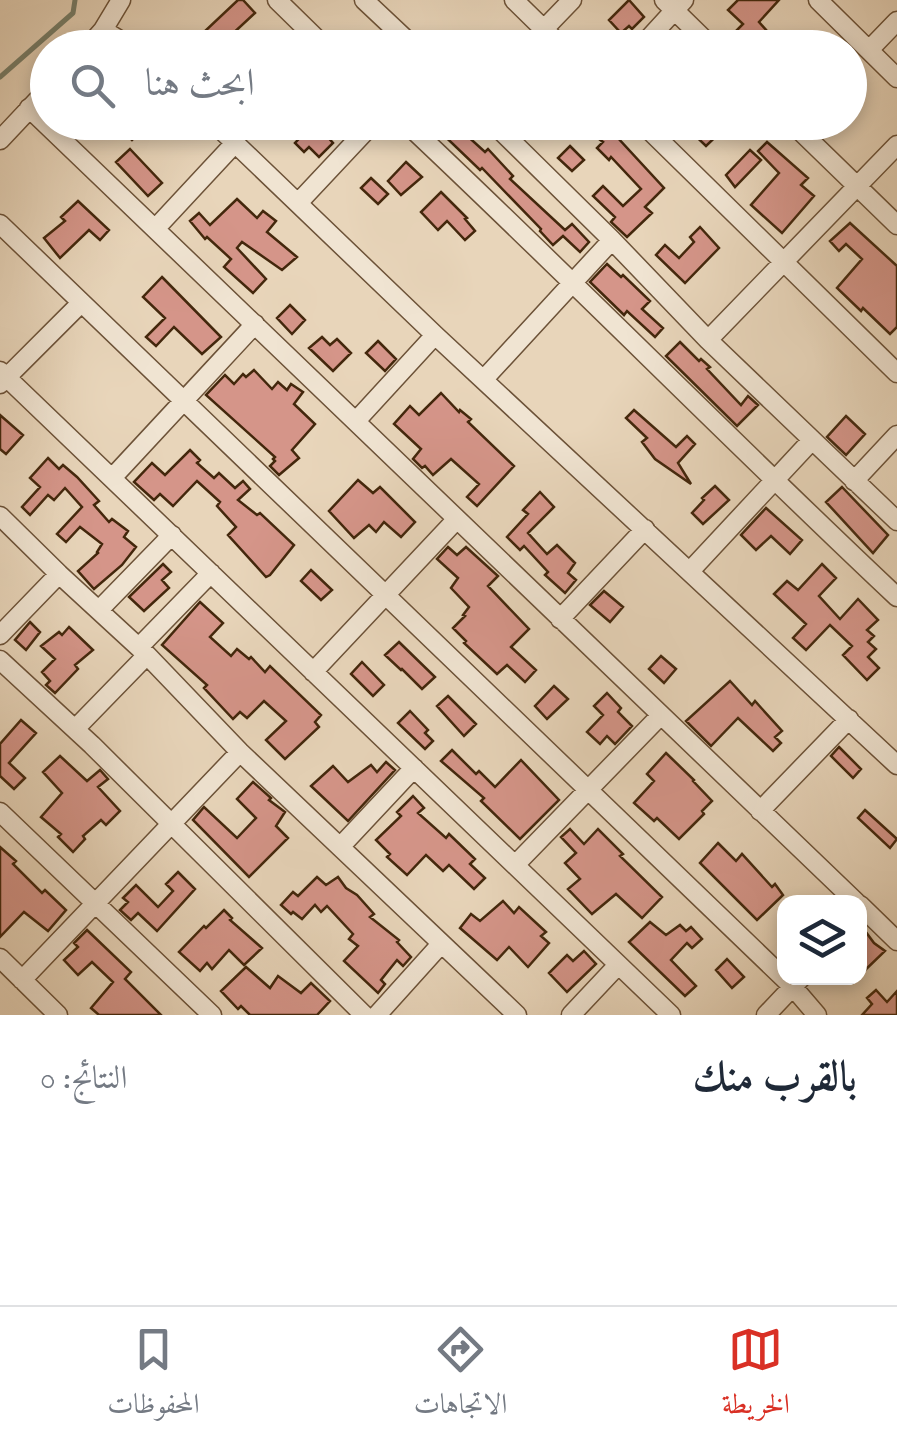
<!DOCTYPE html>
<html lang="ar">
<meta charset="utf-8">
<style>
body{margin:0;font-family:"IM FELL English",Amiri,serif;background:#f2f2f3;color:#1f2937;direction:rtl}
.controls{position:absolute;right:30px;bottom:30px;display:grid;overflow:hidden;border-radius:20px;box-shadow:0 5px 15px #0003}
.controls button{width:90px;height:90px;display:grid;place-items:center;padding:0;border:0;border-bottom:2px solid #e0e1e3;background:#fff;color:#1f2937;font:50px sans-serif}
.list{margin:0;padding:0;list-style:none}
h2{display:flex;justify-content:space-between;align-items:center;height:130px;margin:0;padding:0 40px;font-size:42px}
h2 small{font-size:32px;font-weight:400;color:#747a83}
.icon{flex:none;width:55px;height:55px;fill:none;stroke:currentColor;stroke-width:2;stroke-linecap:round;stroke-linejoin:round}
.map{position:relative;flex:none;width:897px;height:1015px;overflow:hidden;direction:ltr}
.search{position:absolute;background:#fff;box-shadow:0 5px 15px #0003;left:30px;right:30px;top:30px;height:110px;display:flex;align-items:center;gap:25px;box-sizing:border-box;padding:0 35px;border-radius:55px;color:#747a83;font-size:38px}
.sheet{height:290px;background:#fff}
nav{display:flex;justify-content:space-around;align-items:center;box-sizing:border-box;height:140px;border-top:2px solid #e0e1e3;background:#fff;font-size:28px;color:#747a83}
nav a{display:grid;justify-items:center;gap:5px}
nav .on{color:#d93025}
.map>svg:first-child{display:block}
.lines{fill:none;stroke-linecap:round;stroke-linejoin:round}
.stream{stroke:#767f6b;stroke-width:5}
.building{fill:#d59589;stroke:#43270c;stroke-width:2.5}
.minor-casing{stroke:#6c5238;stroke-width:21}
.minor{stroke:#f0e4d2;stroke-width:18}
</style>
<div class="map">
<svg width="897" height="1015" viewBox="0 0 897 1015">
<rect width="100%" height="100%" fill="#e8d5ba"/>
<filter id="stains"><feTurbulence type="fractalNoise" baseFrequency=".002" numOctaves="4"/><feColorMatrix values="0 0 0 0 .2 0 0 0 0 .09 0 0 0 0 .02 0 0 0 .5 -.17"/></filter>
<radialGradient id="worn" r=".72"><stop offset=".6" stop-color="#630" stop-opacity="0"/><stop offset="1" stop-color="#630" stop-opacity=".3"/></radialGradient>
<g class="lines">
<path class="stream" d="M0 77 73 13 75 0"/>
</g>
<path class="building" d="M238 0H243L255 13 228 38 232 41 227 48H220L204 32Z
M629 0 644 17 632 29 629 26 621 33 609 20Z
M738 0H779L759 22 776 41 769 48H747L734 33 743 24 728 10Z
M114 122H151L132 140Z
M315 122H339L326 135 333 143 319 157 309 147 304 152 295 143Z
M430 122H452L485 152 488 149 513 176 510 179 565 230 572 224 589 242 580 252 563 236 553 245 540 231 541 229 482 168 480 170Z
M593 122H598L616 136 664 188 645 207 652 213 627 237 611 222 615 217 593 196 603 186 623 206 641 189 611 157 609 160 597 148 603 142 587 130Z
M681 122H731L706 146Z
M767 142 808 178 801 185 814 196 782 233 751 205 779 173 758 151Z
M570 146 584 160 572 171 558 158Z
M130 149 162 183 148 196 116 162Z
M750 150 761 160 735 187 726 175Z
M406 162 422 177 401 195 388 181Z
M371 178 388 194 378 204 361 188Z
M441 192 467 218 465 219 475 231 465 240 447 221 438 230 421 212Z
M237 199 257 218 263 211 276 221 267 232 297 257 282 270 242 242 237 248 266 279 253 293 224 267 231 259 207 237 205 239 190 221 199 213 210 225Z
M78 201 109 230 100 240 89 230 60 258 44 238 65 221 61 217Z
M850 223 897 266V327L890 334 863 308 861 311 837 288 862 259 846 244 839 251 830 241Z
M700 227 719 248 685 283 656 255 665 245 679 258 694 242 690 237Z
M607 264 621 277 623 275 650 301 642 309 663 328 655 337 627 311 624 315 590 282Z
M162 277 221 337 202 354 174 327 156 346 146 337 165 318 143 297Z
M290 305 305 320 292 334 277 318Z
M322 337 330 345 337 339 351 353 333 371 309 348Z
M378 341 396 359 385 371 366 353Z
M680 342 699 361 701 359 710 367 707 369 741 405 748 396 758 405 737 426 666 356Z
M254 370 272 389 278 382 287 390 291 384 303 392 294 404 315 424 292 450 299 458 279 475 270 466 275 461 273 459 275 457 206 395 225 375 234 384 243 374 246 377Z
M441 393 459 412 460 410 471 419 468 422 514 466 477 506 467 497 479 484 451 459 433 475 425 466 422 468 413 459 421 449 394 424 410 406 419 415Z
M634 410 676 447 687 436 695 444 678 463 691 484 655 459 642 442 647 438 626 418Z
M0 415 23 435 6 454 0 449Z
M846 416 865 434 846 455 827 437Z
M190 450 200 460 197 463 214 478 219 473 235 488 243 481 250 489 238 500 257 515 260 513 294 545 270 575 266 577 228 535 236 527 217 506 220 502 197 481 173 506 160 494 154 500 134 482 152 463 165 475Z
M48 458 59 469 63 465 77 477 99 501 94 505 109 522 112 519 128 531 124 537 136 547 122 565 94 589 78 571 98 553 97 552 102 544 80 527 66 542 57 534 82 507 65 488 54 500 48 495 30 515 22 507 40 487 30 478Z
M358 480 373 493 380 487 415 522 401 537 384 522 376 532 369 525 354 538 329 511Z
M715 486 729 500 703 524 692 513 704 500 702 498Z
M842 487 888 535 873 553 826 502Z
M540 492 554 507 528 533 547 554 557 545 575 563 568 573 576 580 565 593 545 575 548 572 524 546 520 550 507 537 528 514 523 510Z
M766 508 802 540 790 554 771 536 756 550 741 535Z
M448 547 457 555 466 547 498 576 488 586 529 629 511 647 536 670 525 682 507 665 497 674 464 643 466 641 453 628 465 616 463 615 469 607 451 588 458 578 437 559Z
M163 564 171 572 162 580 169 588 144 611 129 597Z
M822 564 836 578 819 596 840 619 858 599 878 620 867 630 874 636 868 642 876 649 868 657 879 668 867 680 843 655 852 646 830 625 806 650 793 638 806 624 774 594 787 581 798 590Z
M311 570 332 590 321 600 301 581Z
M604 591 623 607 610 622 590 605Z
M200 602 223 623 210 637 231 656 237 649 249 659 251 657 265 672 270 666 321 715 315 722 319 727 285 759 266 740 286 721 264 701 247 718 240 712 233 719 204 688 207 685 162 645Z
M30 622 40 632 26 650 15 640Z
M69 627 93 650 75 665 78 669 55 693 46 685 50 681 42 672 55 659 41 646 59 632 62 635Z
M399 642 435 677 422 689 402 669 401 670 385 655Z
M661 656 676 669 664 683 649 669Z
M362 662 384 685 373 696 351 674Z
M730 681 752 705 755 701 782 731 775 737 781 743 773 751 738 718 711 746 686 721Z
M554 686 568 699 547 719 535 706Z
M607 693 621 708 618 712 632 726 615 744 607 736 600 744 587 732 603 715 594 706Z
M448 696 476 724 464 736 437 706Z
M410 711 428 730 425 733 433 741 425 749 398 723Z
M21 720 36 733 9 763 25 778 14 789 0 776V744Z
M839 747 861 769 853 778 831 756Z
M452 750 476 774 479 771 495 787 521 760 559 800 520 839 481 801 484 798 441 761Z
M666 753 694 780 693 781 712 801 702 811 704 814 679 839 657 818 654 821 634 803 654 781 647 774Z
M60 756 87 781 100 770 108 779 98 787 120 811 106 825 101 820 83 836 85 839 73 852 58 837 61 834 41 817 62 793 43 772Z
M386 762 395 770 348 821 311 786 333 766 348 782 371 765 377 772Z
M253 782 271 798 269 800 285 812 276 826 288 838 249 877 193 820 204 807 237 838 256 818 237 799Z
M413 796 424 808 418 813 446 838 449 834 475 859 470 864 485 878 474 889 449 865 443 871 426 855 407 875 387 857 390 854 376 840 401 816 397 812Z
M865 810 897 839 890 848 858 818Z
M570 829 584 844 598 829 623 854 620 856 662 897 642 918 616 894 592 914 568 889 580 879 565 863 576 853 561 837Z
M718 843 736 861 742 854 772 887 775 884 783 895 757 920 700 863Z
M0 847 16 861 13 864 42 893 45 890 66 910 48 931 24 912 0 937Z
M178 872 195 889 157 931 138 913 131 920 120 910 128 902 123 898 136 885 158 907 173 891 166 884Z
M317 877 326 885 338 877 346 888 357 895 374 914 370 917 399 940 397 942 411 957 403 966 397 960 381 980 385 984 378 993 344 961 358 946 349 939 353 934 327 906 321 912 315 905 302 919 293 912 291 914 281 905 293 892 298 896Z
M503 901 514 913 519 907 546 932 541 936 549 943 528 967 509 947 497 960 460 928 471 914 480 921Z
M224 910 232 918 230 920 262 948 244 965 229 950 212 969 207 963 200 971 179 952 204 926 206 928Z
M650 922 666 935 680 925 686 931 691 927 702 939 692 948 687 943 671 960 696 986 685 996 629 942Z
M860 924 874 943 885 951 860 975Z
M87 930 131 972 125 979 161 1015H99L91 1008 113 982 92 962 78 975 64 960 78 947 74 943Z
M584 951 596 964 567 992 549 973 567 955 573 961Z
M727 959 744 977 732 988 716 970Z
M246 967 270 988 278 976 301 993 311 983 330 1001 317 1015H250L241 1006 238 1009 221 991Z
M876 990 887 1002 897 991V1015H862L872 1004 867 998Z"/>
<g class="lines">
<g class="minor-casing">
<path id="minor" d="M277 0 326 48
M364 0 415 48
M514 0 563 48
M664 0 713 48
M818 0 897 78
M544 29 572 0
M103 30 133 48
M87 48 103 30 121 0
M640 48 684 0
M869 50 897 21
M29 108 856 902
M213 122 435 335 897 765
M405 122C571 278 731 441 897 597
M492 122 612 240 708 340 897 521
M641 122 897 373
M791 122 897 225
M0 140 48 89
M298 203 374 122
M0 224 793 987 817 1015
M155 229 235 143
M708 340 897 145
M0 371 671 1015
M484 379 612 240
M0 384 81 303
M356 421 435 335
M112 478 255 324
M854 481 897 435
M0 516 59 574 147 655 240 752 517 1015
M690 571 812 440
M99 610 172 535
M560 619 645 529
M0 635 59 574
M139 647 211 573
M0 660 92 745 364 1015
M313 672 456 520
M75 729 147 655
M760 811 849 719
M0 812 212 1015
M340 847 414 768
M515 865 660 716
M860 905 897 941
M0 958 58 1015
M22 980 240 752
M377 1015 441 944
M571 1015 618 965
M766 1015 801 978"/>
</g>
<use href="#minor" class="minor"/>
</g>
<rect width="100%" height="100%" filter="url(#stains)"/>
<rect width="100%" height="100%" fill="url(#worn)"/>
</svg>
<div class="controls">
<button><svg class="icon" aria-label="layers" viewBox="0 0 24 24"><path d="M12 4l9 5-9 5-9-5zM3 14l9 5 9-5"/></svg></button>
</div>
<div class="search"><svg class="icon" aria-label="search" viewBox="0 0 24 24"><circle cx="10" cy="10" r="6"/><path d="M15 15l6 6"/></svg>ابحث هنا</div>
</div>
<section class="sheet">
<h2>بالقرب منك<small>النتائج: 0</small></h2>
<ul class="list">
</ul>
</section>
<nav>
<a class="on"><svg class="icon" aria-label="map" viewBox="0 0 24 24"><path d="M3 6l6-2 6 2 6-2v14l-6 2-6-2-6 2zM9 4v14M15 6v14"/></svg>الخريطة</a>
<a><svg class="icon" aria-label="directions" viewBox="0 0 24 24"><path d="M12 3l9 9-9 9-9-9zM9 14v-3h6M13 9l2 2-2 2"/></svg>الاتجاهات</a>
<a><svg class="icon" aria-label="saved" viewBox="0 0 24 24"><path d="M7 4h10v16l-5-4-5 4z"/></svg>المحفوظات</a>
</nav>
